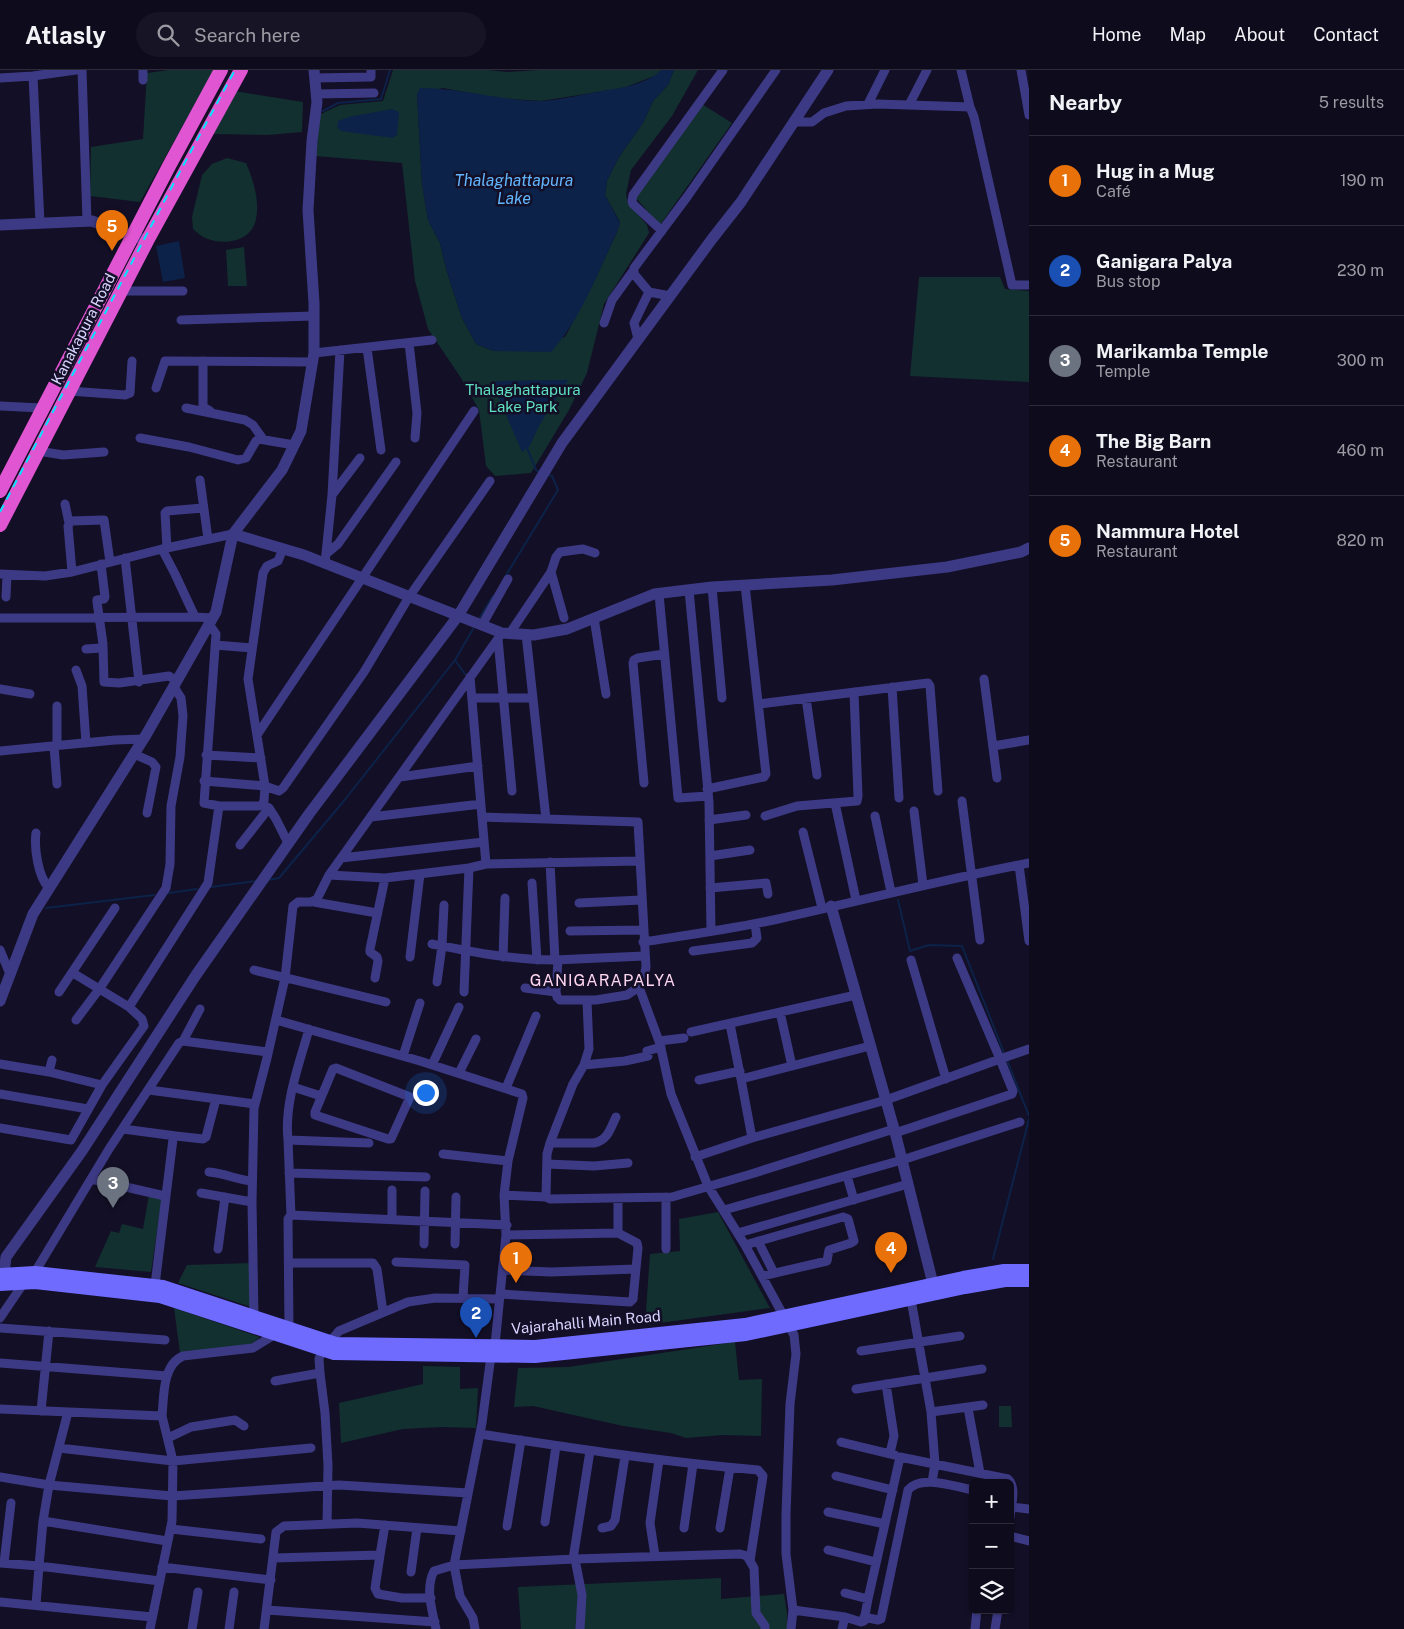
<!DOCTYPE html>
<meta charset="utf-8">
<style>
body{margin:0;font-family:"Public Sans",sans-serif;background:#171425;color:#f1f3f6}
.controls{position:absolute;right:15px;bottom:15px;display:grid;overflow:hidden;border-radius:8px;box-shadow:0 1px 4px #0004}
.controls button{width:45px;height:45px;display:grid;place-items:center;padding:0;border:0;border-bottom:1px solid #2e2b3b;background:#0e0b1c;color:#f1f3f6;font:25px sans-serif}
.you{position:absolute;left:425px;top:1022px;width:18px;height:18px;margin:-12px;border:4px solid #fff;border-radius:50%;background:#1a73e8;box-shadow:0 0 0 8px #1a73e833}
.badge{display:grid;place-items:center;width:32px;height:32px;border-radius:50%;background:#8c9099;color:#fff;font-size:16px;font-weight:700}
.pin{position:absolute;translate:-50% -41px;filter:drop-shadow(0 1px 2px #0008)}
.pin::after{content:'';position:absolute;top:26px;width:18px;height:15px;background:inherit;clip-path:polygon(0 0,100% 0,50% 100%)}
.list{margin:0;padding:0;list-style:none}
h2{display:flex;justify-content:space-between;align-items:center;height:65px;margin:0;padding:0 20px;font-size:21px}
h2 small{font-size:16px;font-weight:400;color:#9b9ba3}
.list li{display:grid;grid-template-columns:32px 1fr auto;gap:15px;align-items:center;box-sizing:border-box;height:90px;padding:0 20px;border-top:1px solid #2e2b3b}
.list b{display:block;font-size:19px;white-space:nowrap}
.list p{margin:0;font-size:16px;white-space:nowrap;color:#9b9ba3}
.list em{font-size:16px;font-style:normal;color:#9b9ba3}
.icon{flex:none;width:28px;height:28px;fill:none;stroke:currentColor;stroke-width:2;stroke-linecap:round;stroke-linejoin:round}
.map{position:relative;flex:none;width:1029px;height:1559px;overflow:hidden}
header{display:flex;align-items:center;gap:30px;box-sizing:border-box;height:70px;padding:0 25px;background:#0e0b1c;border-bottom:1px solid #2e2b3b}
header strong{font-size:24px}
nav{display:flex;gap:28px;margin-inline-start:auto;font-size:18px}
.search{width:350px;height:45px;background:#171425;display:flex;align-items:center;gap:12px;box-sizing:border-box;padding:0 18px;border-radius:28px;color:#9b9ba3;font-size:19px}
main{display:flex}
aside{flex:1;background:#0e0b1c}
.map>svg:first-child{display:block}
.green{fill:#12302f}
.water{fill:#0c2248}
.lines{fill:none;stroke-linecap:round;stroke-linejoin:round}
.stream{stroke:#0c2248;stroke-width:2}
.minor{stroke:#3d3a85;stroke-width:9}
.tertiary{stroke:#3d3a85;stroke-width:11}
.secondary{stroke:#6f6bff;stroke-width:12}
.trunk{stroke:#e055d1;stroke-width:14}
.rail{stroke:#00e5ff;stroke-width:2;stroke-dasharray:8 6;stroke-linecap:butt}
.labels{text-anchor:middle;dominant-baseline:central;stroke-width:5;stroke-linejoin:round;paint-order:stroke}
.street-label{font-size:15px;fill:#d9d4ff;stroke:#130f26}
.park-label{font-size:15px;fill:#5fe0c0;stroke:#130f26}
.water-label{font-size:16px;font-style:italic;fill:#62b6ff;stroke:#130f26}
.neighbourhood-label{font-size:16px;letter-spacing:1px;fill:#ffd6f0;stroke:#130f26}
</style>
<header>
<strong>Atlasly</strong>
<div class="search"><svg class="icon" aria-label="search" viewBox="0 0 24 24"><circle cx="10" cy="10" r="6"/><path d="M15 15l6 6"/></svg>Search here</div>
<nav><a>Home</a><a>Map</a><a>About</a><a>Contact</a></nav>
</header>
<main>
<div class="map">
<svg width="1029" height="1559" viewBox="0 0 1029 1559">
<rect width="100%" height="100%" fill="#130f26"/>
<path class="green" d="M169 0H214L140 132 90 126 91 77 143 69 147 3Z
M393 0H487L508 2 540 0H661L657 5 623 18 541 31 497 28 443 18 417 24 422 114 428 150 440 173 447 202 462 248 476 274 494 281 565 267 592 216 617 162 620 152 605 125 607 111 619 87 643 53 653 31 668 15 674 0H698L672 46 631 100 626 124 628 133 647 155 649 163 604 234 587 303 569 340 531 403 495 406 486 396 479 340 461 308 428 259 415 211 402 93 315 86 319 45 340 35 383 31Z
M234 21 303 32 302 62 268 65 212 64Z
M702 34 732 53 660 155 635 127Z
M227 88 246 93C253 109 260 131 256 149 252 172 223 176 205 168 201 166 197 162 193 159L192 147 202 105 212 94Z
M244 177 247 216H228L226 180Z
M919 207H1000L1005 219 1029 221V312L910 306Z
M149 1125 162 1129 151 1202 95 1197 111 1161 119 1163 122 1154 143 1159Z
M718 1142 770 1238 645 1255 650 1184 680 1181 679 1149Z
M251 1193V1237L178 1213 187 1195Z
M174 1238 260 1267 249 1276 180 1283Z
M735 1272 739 1310 762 1309 761 1366 723 1365 686 1368 671 1363 623 1356 533 1336 514 1337 518 1298 568 1297Z
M423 1296 460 1297V1319L478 1318 476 1358 442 1357 403 1359 341 1373 339 1333 423 1314Z
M999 1336H1011L1012 1357H999Z
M721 1508V1529L784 1524 787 1543V1559H521L518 1517Z"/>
<path class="water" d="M661 0H674L668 15 653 31 643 53 619 87 607 111 605 125 620 153 617 162C598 202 581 249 551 282L494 281 476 274 462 248 447 202 440 173 428 150 422 114 417 24 420 18C460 18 499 30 539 31 558 31 588 23 608 20 623 18 651 12 661 0Z
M392 39 399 42 397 65 393 68 341 61 337 57 338 51 349 47Z
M179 171 185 208 163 212 156 176Z
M568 310 540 354 529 377 522 382 492 312 499 311Z"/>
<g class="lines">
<path class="stream" d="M323 41 338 33 381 29 390 0
M527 378 536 400 539 402
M505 507 558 420 552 406 549 405
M480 547 493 526
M455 590 465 604
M268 810 279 808 343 732 455 590 473 559
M211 817 256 811
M169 823 197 819
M898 830 910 881 929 875 962 876 1004 983
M46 838 154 825
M1007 990 1029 1046
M993 1189 1029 1049"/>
<path class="minor" d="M82 0 87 151
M143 0V10
M961 0 970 37
M1021 0 1029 45
M33 6 40 153
M0 8 33 6 76 0
M315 8 371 7V0
M316 24 374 23
M868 34 885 0
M909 35 927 0
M794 52H812L824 43 846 36 877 34 970 37 974 47 1012 215H1029
M662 161 633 134 632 131 633 125 723 0
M121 221H183
M649 222 670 226
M181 250 314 246
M604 253 612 230 633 201
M638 269 634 253 649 222 634 204V198L687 127 776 0
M409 273 417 343 415 368
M367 278 381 380
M314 283 432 270
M203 291V337L210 341
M156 318 165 291 313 292
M69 321 125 325 130 323 132 291
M0 336 42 338
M186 338 245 350 253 355 263 369
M140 368 189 377 238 390 246 388 256 371 259 369 294 375
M38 381 63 385 104 382
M200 410 208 469
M332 425 360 388
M65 434 69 453
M167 478 165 443 167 441 203 438
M162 479 233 464
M326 484 338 474 396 392
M125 488 139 612
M325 493 332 425 340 280
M72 502 68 456 71 451 104 450 110 492
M551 502 564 548
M0 504 45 506 72 502 162 479 175 504 195 547
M712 517 722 628
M689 520 709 732 711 861
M659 524 678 728 708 726
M6 527 7 505
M0 548 195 547 213 548
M594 548 606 624
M209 554 216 564 204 733 219 736H259L262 735 269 738 276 749 288 773
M482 555 508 509
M510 563 551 502 556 487 560 482 583 479 595 483
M526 564 546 749
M498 569 512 721
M215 575 252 578
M103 576 104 612 119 613 169 606 177 611
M86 579 101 578 103 574 97 532V530L104 529 105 527 101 494
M76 600 82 616 86 673
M470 607 486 794
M984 609 997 708
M892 617 899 728
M0 619 30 624
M472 628H533
M806 628 817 705
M759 634 928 613 930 616 938 721
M257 665 474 341
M54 676 57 714
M57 676V636
M993 676 1029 670
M0 681 115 670 144 669
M134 684 152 692 156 697 147 743
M206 685 261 688
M400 707 478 696
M204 711 265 716 279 721 283 718 364 602 409 527 490 411
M644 713 633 593 634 590 638 588 664 584
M707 719 764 707 766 704 745 515
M962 731 980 870
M835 733 856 830
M262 735 264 731 265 716 248 609 263 503 267 496 278 491 283 479
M914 741 923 815
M765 746 797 736 857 731 858 726 854 622
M875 746 891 822
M371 747 481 734
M482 747 638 752 646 897 644 907 639 917 660 974 671 1024 708 1116 745 1175 794 1265 796 1284 790 1334 786 1444V1484L793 1540 845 1547 861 1552 864 1551 868 1529 900 1387 1008 1409C1017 1417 1011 1436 1010 1447
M709 750 746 745
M803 762 822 838
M36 763C34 778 38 807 49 818
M240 775 269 738
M710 786 750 780
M341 788 484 772
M550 792 555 890 644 886
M1019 795 1029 871
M329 805 385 808 469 798 486 794 639 791
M532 813 537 890
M710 818 766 813 768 824
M314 832 377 843
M579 833 641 830
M570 861 643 860
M643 872C688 865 733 859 778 849 861 831 945 809 1029 793
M432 874C473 882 513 890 555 890
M0 880 10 904
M693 881 752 873 757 868 755 854
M410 887 420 804
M503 887 505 828
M957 888 1000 989 1029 979
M558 890 556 922 557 927 560 930H596L627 925 639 917
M911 890 946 1009
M254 900 386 932
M73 903 129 937 208 813 219 736
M375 908 378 891 377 887 370 882V879L385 808
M437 912 442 876 444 835
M525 918 556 922
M59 922 115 838
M464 922 469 798
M587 931 589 979 584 995 573 1014 550 1073 547 1084 546 1127 550 1129 672 1127 748 1105 894 1059
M780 942 792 996
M76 950 100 918 166 818 170 794 171 736 180 687 183 646 181 628 174 617
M276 950 420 991 522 1024 523 1028 508 1091 504 1125 506 1165 495 1275 491 1286 482 1353 454 1495 575 1489 740 1484 747 1486 754 1498 756 1543 765 1556V1559
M730 954 741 1009
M691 962 856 925
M183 971 200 939
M659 971 684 968
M870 976 741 1009 752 1068 886 1030 1000 989 1013 1021 1012 1024 895 1063
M403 986 420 933
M0 994 49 1002 102 1015
M432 995 459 937
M584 995 625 991 648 986 647 981 661 977
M336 998 410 1027 391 1069H388L315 1045V1042L333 999Z
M49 1002 52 990
M459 1003 476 969
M699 1010 740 1001
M293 1017 321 1026
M506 1018 536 946
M149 1020 255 1034
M0 1024 88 1039
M0 1058 71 1070 102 1015 144 956 142 949 129 937
M123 1059 176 1066
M288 1070C284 1033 299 995 309 959
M550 1073H594C608 1070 610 1059 616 1047
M443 1084 508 1091
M695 1087 752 1068
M547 1094 594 1096 628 1093
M209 1102C224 1103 237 1110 252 1111
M289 1103 426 1107
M847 1106 854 1130
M91 1109 165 1126
M392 1120V1149
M201 1123 252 1132
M504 1125 546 1127
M666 1127V1179
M724 1140 902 1090 1020 1052
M291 1145 288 1070 369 1073
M738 1163 908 1114
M506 1165 618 1163
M758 1171 774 1203
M424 1174 425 1121
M455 1174 456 1127
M745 1175 843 1147 848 1149 854 1171 851 1173 829 1180 827 1191 762 1206
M218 1179 225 1127
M396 1192 465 1195 463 1228
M289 1193H373L377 1199 383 1242
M503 1200 551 1202 636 1199
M35 1202 109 1079 179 973 183 971 268 982
M155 1215 173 1069 176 1066 203 1069 206 1067 216 1029
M500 1224 630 1232 633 1229 638 1178 637 1173 618 1163V1128
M910 1224 931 1342 935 1394 932 1412
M254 1247 252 1132 254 1038 267 988 285 908 293 836 298 832H311L317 829 329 805 502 563
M0 1248 23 1214
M0 1258 165 1270
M289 1259 288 1149 291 1145 507 1155
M861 1281 960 1266
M0 1293 167 1306
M275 1311 320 1303
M886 1314 894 1366 890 1383
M856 1319 982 1299
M968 1338 980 1403
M0 1339 162 1346 173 1391 172 1451 150 1559
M41 1341 49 1261
M68 1342 49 1415 43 1451 39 1496 160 1511
M931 1342 983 1335
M162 1346C164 1327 162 1295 183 1286L253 1278 274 1265
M480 1364C572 1378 665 1392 758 1400L763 1406 750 1491
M168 1368 191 1357 235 1350 244 1356
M841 1372 895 1385
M59 1378 173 1391 311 1378
M836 1406 893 1420
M0 1407 49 1415 172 1426 339 1415 468 1423
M1011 1437 1029 1439
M828 1442 885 1454
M43 1451 167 1471
M545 1452 556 1376
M327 1454 328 1395 325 1343 320 1303 319 1289 322 1281 339 1261 408 1232 435 1228 499 1229
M507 1456 521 1370
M602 1458 611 1456 615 1450 625 1386
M684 1458 693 1394
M720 1458 730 1398
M171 1459 261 1469
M1010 1466 1029 1471
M828 1480 876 1492
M380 1485 375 1518 378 1524 402 1528H431
M655 1486 650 1453 659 1390
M274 1488 380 1485 385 1455
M573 1489 590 1381
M575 1489 582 1525 580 1559
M0 1493 39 1496 36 1535
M4 1493 11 1433
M162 1497 271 1510
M411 1502 417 1458
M845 1523 868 1529
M0 1532 152 1547
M267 1540 435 1552
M864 1547 878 1550 881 1549 908 1420C920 1404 956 1417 973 1420
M192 1559 198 1522
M229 1559 234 1522
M264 1559 276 1462 284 1456 357 1453 461 1461
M436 1559C432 1540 425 1518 434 1501L454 1495 460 1526 473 1548 475 1559
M791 1559 793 1540
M842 1559 845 1547
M975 1559 977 1540
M995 1559 998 1540"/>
<path class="tertiary" d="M0 155 92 151 147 171
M233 464 282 400 301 361 314 283V233L308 140 312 71 317 32 314 0
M831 836 896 1066 935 1222
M0 931 33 844 146 665 216 542 233 464 304 485 502 563 534 565 567 559 654 524 712 517 832 510 947 497 1021 482 1029 478
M0 1211 4 1204 6 1187 82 1081 196 905 309 744 458 546 562 373 712 169 741 132 828 0"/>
<path class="secondary" d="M0 1204 35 1202 163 1216 336 1273 535 1276 745 1254 963 1207 1004 1200H1029
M0 1215 35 1213 160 1227 334 1284 535 1287 746 1265 965 1218 1005 1211H1029"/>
<path class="trunk" d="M0 421 169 96 221 0
M0 455 147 171 241 0"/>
<path class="rail" d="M0 442 177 107 235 0"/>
</g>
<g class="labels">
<g class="street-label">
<text transform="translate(83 259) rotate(-63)">Kanakapura Road</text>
<text transform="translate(586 1252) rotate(-5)">Vajarahalli Main Road</text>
</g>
<g class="park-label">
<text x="523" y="319">Thalaghattapura<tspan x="523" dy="17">Lake Park</tspan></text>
</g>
<g class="water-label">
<text x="514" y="110">Thalaghattapura<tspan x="514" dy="18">Lake</tspan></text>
</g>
<g class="neighbourhood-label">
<text x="603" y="910">GANIGARAPALYA</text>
</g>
</g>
</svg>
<div class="controls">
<button>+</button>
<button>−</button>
<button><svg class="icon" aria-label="layers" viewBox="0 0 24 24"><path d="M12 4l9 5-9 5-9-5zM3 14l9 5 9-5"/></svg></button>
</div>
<div class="you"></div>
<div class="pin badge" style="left:516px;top:1213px;background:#e8710a">1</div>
<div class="pin badge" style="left:476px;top:1268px;background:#1a4fb4">2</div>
<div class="pin badge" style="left:113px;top:1138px;background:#6b7280">3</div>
<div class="pin badge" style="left:891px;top:1203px;background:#e8710a">4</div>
<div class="pin badge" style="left:112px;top:181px;background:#e8710a">5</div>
</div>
<aside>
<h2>Nearby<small>5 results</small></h2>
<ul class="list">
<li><span class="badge" style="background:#e8710a">1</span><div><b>Hug in a Mug</b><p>Café</p></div><em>190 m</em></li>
<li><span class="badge" style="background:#1a4fb4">2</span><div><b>Ganigara Palya</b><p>Bus stop</p></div><em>230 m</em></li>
<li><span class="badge" style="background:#6b7280">3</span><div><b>Marikamba Temple</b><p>Temple</p></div><em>300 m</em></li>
<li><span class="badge" style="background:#e8710a">4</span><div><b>The Big Barn</b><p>Restaurant</p></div><em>460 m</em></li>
<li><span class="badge" style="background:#e8710a">5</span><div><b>Nammura Hotel</b><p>Restaurant</p></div><em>820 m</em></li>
</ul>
</aside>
</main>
